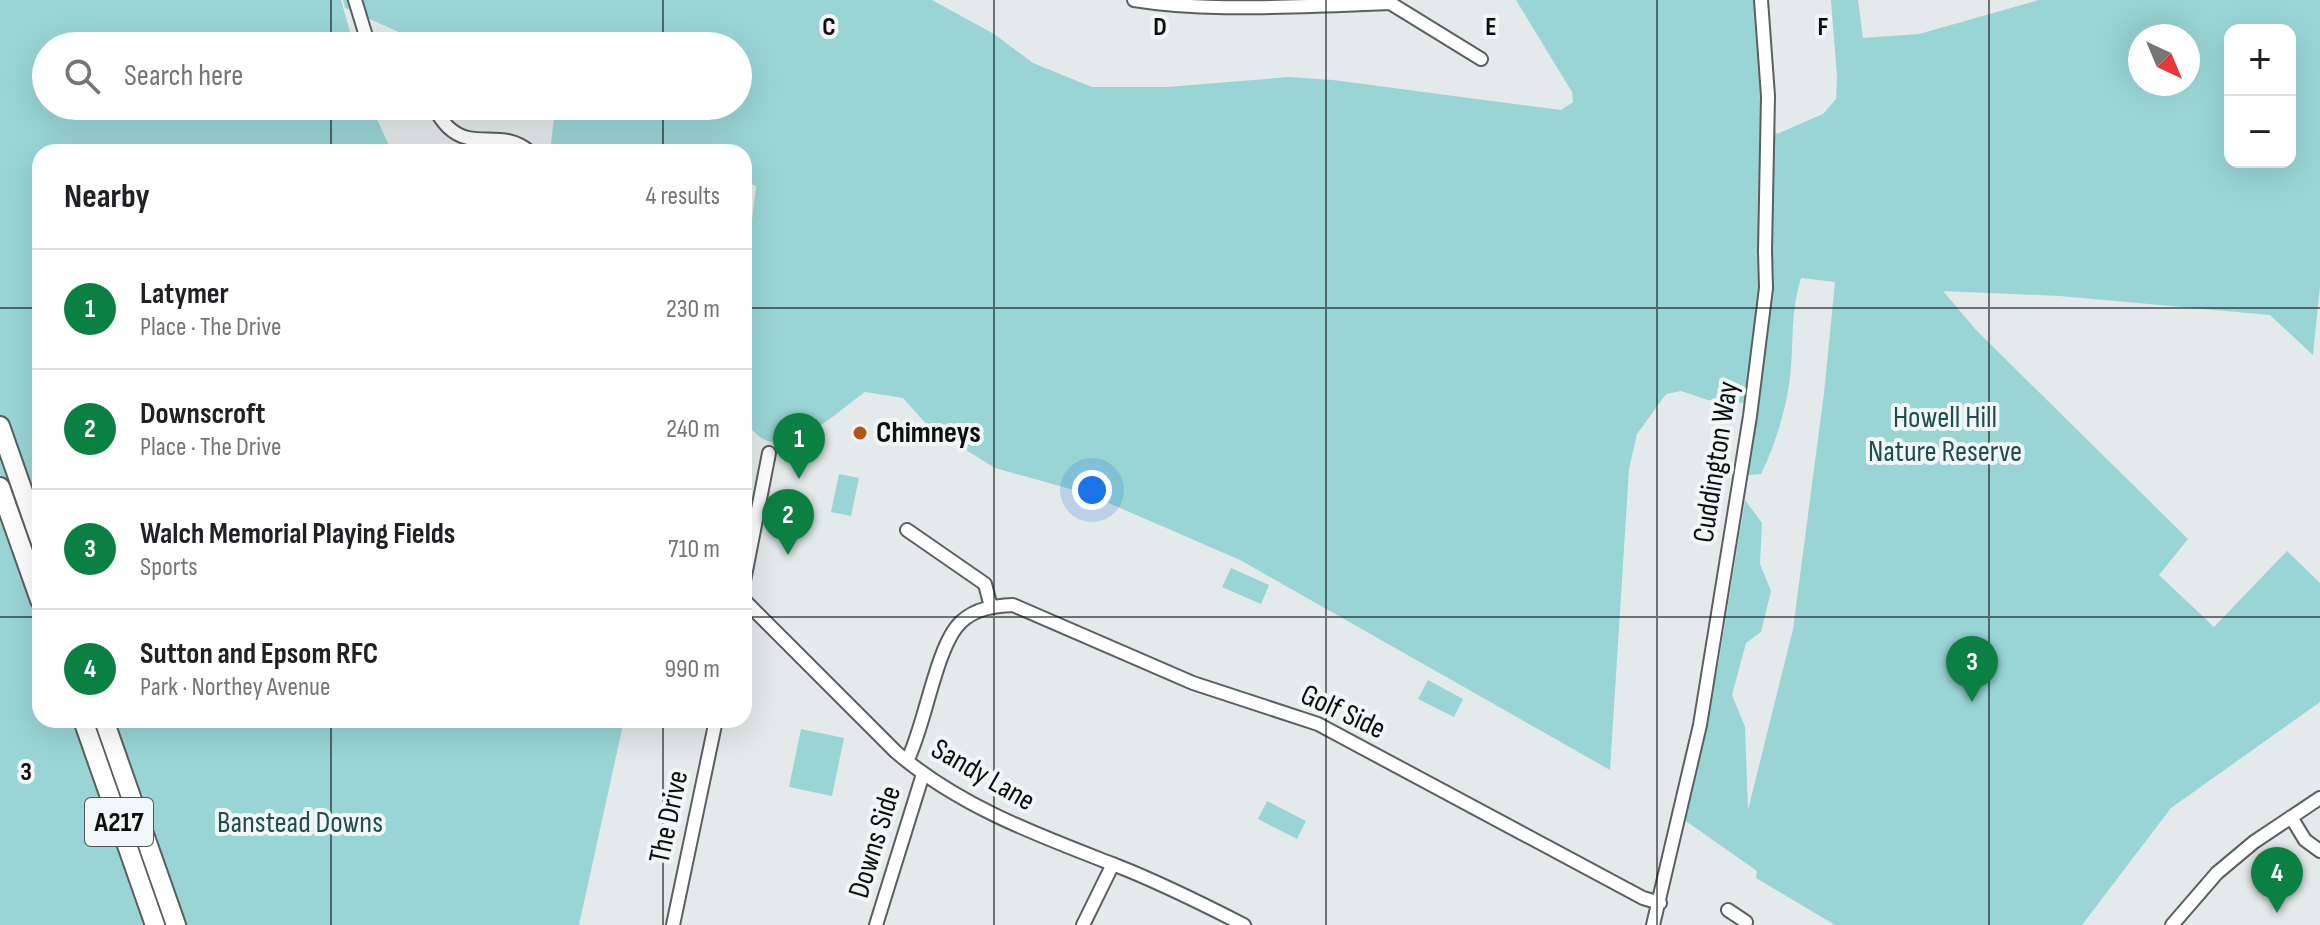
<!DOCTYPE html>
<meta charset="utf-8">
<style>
body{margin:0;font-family:"Sofia Sans Condensed",sans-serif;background:#f2f2f2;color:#202124}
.controls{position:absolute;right:24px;top:24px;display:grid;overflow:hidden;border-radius:16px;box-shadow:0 8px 32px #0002}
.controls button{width:72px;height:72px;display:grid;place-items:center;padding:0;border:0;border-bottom:2px solid #e0e0e0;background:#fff;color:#202124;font:40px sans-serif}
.compass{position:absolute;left:2128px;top:24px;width:72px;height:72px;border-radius:50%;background:#fff;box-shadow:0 8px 32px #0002;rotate:136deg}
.you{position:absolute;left:1092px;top:490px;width:28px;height:28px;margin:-20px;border:6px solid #fff;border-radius:50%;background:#1a73e8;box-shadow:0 0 0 12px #1a73e833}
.badge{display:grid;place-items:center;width:52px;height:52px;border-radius:50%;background:#0b8043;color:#fff;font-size:26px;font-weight:700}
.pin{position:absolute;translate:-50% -66px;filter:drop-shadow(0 2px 4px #0008)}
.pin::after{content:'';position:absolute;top:42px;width:28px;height:24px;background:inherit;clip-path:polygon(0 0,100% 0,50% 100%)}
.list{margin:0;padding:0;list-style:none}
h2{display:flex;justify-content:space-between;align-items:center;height:104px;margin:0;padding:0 32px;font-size:34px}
h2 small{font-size:26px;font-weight:400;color:#757577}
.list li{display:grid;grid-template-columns:52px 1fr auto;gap:24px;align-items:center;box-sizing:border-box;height:120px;padding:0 32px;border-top:2px solid #e0e0e0}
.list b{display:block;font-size:30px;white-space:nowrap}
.list p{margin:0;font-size:26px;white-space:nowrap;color:#757577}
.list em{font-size:26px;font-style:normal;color:#757577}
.icon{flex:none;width:44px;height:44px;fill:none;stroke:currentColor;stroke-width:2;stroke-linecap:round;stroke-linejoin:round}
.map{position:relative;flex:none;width:2320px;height:925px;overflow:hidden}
.search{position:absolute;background:#fff;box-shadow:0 8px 32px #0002;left:32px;top:32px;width:720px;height:88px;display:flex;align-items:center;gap:20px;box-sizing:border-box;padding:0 28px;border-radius:44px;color:#757577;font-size:30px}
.panel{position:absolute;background:#fff;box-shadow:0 8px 32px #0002;left:32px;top:144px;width:720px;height:584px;border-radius:24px}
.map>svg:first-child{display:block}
.green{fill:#9ad5d5;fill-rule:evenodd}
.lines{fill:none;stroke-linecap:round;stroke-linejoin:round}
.minor-casing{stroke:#5a5f5f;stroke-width:16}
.highway-casing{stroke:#5a5f5f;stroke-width:22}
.minor{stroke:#fff;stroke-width:12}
.highway{stroke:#fff;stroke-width:18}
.grid{fill:none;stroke:#0d0e0e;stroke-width:2;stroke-opacity:0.55}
.poi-dot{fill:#b75519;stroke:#f1f6f6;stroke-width:3}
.labels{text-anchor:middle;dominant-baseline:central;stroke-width:8;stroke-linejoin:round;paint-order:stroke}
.shield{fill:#f1f6f6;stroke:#515454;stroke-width:2}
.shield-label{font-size:28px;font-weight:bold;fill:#0d0e0e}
.park-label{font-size:30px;fill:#1f4c4d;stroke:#f1f6f6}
.poi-label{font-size:30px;font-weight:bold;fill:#0d0e0e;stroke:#f1f6f6;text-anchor:start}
.street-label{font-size:30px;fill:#0d0e0e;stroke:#f1f6f6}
.grid-label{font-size:26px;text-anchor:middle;font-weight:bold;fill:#0d0e0e;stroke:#f1f6f6;stroke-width:8;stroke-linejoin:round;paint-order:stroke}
</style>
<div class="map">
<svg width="2320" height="925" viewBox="0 0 2320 925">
<rect width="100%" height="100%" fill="#e4e9e9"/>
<path class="green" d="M0 0H341L354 46H46V106H371L392 152H40V720H624L579 925H0Z
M343 0H932L994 34 1033 63 1092 87H1167L1289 77 1333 80 1561 110 1573 102 1572 92 1516 0H1765L1768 120 1777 134 1823 114 1836 99 1837 77 1831 0H1858L1863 38 1919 34 2039 0H2320V286L2313 355 2270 315 2060 296 1943 291 1976 330 2188 539 2159 575 2214 627 2287 551 2320 583V702L2171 808 2082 925H1835L1756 878 1757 871 1683 819 1717 672 1745 500 1762 523 1760 564 1771 591 1761 632 1746 643 1732 695 1745 727 1748 810 1793 629 1824 393 1835 282 1801 278C1790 314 1794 342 1790 378 1786 410 1775 445 1761 474L1747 475 1757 397H1745V403L1708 400 1681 391 1666 394 1637 434 1629 469 1610 770 1240 560 1088 494 995 468 929 427 903 398 865 392C832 415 772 478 744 416V286L756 186 744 181V152H550L555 109 550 106H738V46H430L345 8ZM2230 30H2290V162H2230ZM2140 36H2188V84H2140Z
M839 474 859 478 851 516 831 512Z
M1231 568 1269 585 1261 604 1222 587Z
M1428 680 1463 699 1454 717 1418 699Z
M801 729 844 738 832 796 789 787Z
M1267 801 1306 821 1297 839 1258 819Z"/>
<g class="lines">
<g class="minor-casing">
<path id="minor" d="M355 0 369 46
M1134 0C1202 11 1272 7 1341 5L1347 0
M1341 5 1390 3 1481 59
M433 106C437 113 442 121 448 127 474 152 501 127 530 152
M907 530 985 584 991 607
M744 581 769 453
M744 600 896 752C960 807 1038 835 1115 865 1159 882 1201 903 1244 925
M907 761C925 727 936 645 961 622 976 608 994 606 1013 605L1193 683 1318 724 1643 898 1660 903
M2291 817 2305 840 2320 851
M1728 910 1746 922
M673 925 716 720
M876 925 923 774
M1083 925 1113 864
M1653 925 1700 725 1750 416 1766 288 1765 251 1768 96 1761 0
M2172 925 2217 873 2254 842 2320 798"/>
</g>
<g class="highway-casing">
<path id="highway" d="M0 426 40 540
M0 487 40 600
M83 720 155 925
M104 720 176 925"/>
</g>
<use href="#minor" class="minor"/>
<use href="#highway" class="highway"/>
</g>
<path class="grid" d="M331 0V46M663 0V46M994 0V925M1326 0V925M1657 0V925M1989 0V925M331 106V152M663 106V152M0 308H40M744 308H2320M0 617H40M744 617H2320M331 720V925M663 720V925"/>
<circle class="poi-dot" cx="860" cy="433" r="8"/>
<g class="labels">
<rect class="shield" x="85" y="798" width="68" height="48" rx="6"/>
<g class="shield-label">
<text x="119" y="822">A217</text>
</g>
<g class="park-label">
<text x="1945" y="418">Howell Hill<tspan x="1945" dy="34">Nature Reserve</tspan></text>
<text x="300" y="823">Banstead Downs</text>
</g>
<g class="poi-label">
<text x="876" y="433">Chimneys</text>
</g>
<g class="street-label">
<text transform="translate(1716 462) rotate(-81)">Cuddington Way</text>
<text transform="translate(1343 712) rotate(25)">Golf Side</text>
<text transform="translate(983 775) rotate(30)">Sandy Lane</text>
<text transform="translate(669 817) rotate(-78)">The Drive</text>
<text transform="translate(875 842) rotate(-73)">Downs Side</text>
</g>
</g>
<g class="grid-label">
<text x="829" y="35">C</text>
<text x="1160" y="35">D</text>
<text x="1491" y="35">E</text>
<text x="1823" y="35">F</text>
<text x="26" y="780">3</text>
</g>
</svg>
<div class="controls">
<button>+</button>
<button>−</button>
</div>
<svg class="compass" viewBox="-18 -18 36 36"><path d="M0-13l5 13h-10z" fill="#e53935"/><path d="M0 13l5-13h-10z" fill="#757577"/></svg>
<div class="you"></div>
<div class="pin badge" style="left:799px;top:479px">1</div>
<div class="pin badge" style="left:788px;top:555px">2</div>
<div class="pin badge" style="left:1972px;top:702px">3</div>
<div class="pin badge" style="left:2277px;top:913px">4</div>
<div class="search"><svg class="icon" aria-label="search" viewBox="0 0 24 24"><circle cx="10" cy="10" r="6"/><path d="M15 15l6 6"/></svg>Search here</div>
<section class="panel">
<h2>Nearby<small>4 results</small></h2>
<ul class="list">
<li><span class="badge">1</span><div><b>Latymer</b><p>Place · The Drive</p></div><em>230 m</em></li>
<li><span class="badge">2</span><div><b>Downscroft</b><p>Place · The Drive</p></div><em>240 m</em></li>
<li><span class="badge">3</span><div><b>Walch Memorial Playing Fields</b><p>Sports</p></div><em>710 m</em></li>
<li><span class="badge">4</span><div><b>Sutton and Epsom RFC</b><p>Park · Northey Avenue</p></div><em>990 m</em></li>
</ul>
</section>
</div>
